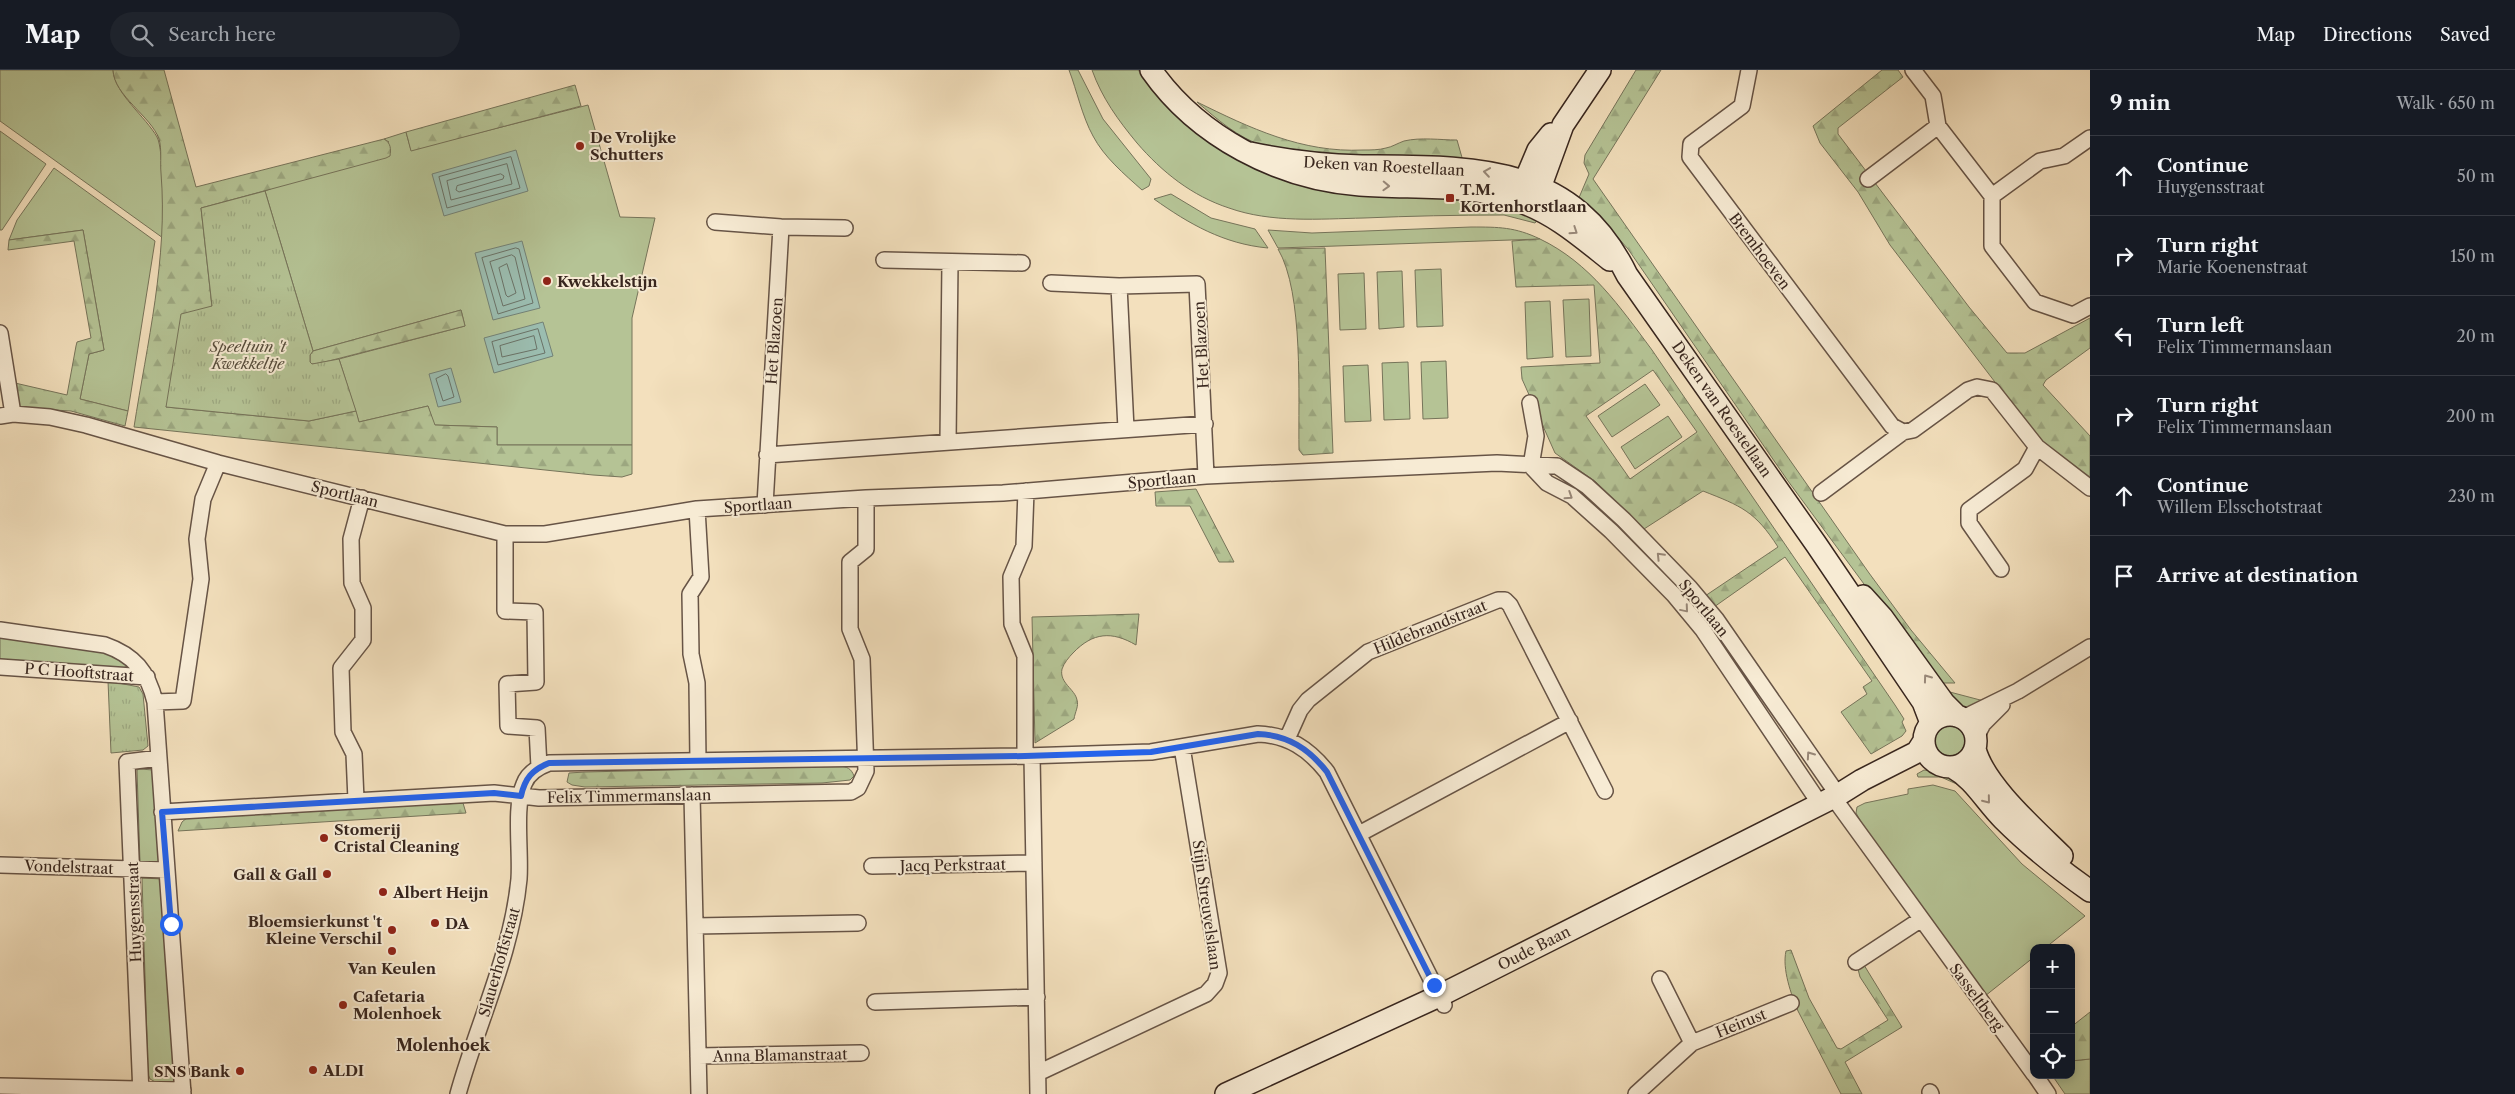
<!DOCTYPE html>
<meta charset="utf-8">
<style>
body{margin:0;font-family:"Libre Caslon Text",serif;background:#20242c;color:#f1f3f6}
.controls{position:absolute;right:15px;bottom:15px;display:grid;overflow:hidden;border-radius:10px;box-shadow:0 2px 12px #0003}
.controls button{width:45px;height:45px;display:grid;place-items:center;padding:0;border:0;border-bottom:1px solid #363941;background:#171b24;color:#f1f3f6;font:25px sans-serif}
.stop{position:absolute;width:15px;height:15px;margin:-11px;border:4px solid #2563eb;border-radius:50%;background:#fff}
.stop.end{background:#2563eb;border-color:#fff;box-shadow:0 1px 5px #0008}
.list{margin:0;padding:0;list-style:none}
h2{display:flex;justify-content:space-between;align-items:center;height:65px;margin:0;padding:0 20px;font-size:21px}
h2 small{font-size:16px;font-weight:400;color:#9ea1a6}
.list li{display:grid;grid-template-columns:32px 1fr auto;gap:15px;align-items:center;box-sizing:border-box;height:80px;padding:0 20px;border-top:1px solid #363941}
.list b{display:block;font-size:19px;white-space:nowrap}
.list p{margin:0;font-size:16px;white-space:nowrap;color:#9ea1a6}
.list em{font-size:16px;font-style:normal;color:#9ea1a6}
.icon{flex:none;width:28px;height:28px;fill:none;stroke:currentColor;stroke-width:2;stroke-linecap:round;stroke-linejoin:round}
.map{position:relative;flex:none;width:2090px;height:1024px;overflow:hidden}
header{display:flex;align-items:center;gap:30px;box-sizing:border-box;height:70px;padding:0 25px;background:#171b24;border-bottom:1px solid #363941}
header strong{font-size:24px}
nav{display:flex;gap:28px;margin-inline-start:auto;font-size:18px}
.search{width:350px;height:45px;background:#20242c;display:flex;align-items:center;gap:12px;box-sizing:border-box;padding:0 18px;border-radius:28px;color:#9ea1a6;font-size:19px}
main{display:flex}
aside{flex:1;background:#171b24}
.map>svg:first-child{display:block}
.green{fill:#b5c395;stroke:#76745a}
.forest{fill:url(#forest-firs);stroke:#76745a;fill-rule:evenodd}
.park{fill:url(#park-tufts);stroke:#76745a}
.water{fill:#9bbdb0;stroke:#738176}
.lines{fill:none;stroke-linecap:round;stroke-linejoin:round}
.shore{stroke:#6a7267;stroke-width:1}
.street-casing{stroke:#675446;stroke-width:18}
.secondary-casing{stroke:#38261e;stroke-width:24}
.street{stroke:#f7ebd4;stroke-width:15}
.secondary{stroke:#f7ebd4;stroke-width:21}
.oneway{stroke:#988879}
.route{stroke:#2563eb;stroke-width:6}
.poi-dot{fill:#8f2418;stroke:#f7ebd4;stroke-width:2}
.labels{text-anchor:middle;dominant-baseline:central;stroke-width:4;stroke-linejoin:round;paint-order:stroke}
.poi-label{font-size:15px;font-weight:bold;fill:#38261e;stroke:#f7ebd4;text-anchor:start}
.street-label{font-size:15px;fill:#38261e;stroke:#f7ebd4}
.park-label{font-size:15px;font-style:italic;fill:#574d3c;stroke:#f7ebd4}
.neighbourhood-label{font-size:16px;font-weight:bold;fill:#38261e;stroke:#f7ebd4}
</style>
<header>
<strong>Map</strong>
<div class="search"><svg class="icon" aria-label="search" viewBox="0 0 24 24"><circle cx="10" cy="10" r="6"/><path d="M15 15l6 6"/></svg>Search here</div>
<nav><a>Map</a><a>Directions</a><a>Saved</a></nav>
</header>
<main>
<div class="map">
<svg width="2090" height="1024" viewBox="0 0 2090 1024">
<defs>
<pattern id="forest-firs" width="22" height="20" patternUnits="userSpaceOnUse" patternTransform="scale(1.25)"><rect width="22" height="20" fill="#b5c395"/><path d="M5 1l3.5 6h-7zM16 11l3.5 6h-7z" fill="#9ca780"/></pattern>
<pattern id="park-tufts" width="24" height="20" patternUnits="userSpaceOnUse" patternTransform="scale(1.25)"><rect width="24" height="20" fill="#b5c395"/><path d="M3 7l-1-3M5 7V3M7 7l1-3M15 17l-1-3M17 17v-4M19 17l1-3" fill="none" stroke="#9ca780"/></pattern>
</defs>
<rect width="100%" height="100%" fill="#f3e0bd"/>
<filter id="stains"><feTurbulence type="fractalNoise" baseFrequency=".004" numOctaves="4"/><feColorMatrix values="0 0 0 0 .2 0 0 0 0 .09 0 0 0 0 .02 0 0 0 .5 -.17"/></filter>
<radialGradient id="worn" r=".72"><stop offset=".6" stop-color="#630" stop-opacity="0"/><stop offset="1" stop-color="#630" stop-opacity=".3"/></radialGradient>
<path class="green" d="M0 0H113C114 23 146 47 157 67 164 79 163 150 163 168L0 51Z
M1069 0H1078L1103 49 1151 109 1149 116 1142 120C1124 104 1104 87 1093 66 1082 46 1077 21 1069 0Z
M1092 0H1138L1159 26 1200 65 1232 87 1281 109 1309 115 1461 122 1541 146 1535 153 1504 145C1457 145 1410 146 1364 148 1319 149 1271 153 1229 138 1192 126 1162 102 1137 73 1118 50 1102 28 1092 0Z
M588 35 620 147 655 148 632 248V375H497V357L434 355 428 336 359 352 339 289 465 256 461 240 313 281 265 121 389 72 384 69 406 62 411 80Z
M0 61 46 94 2 160H0Z
M54 98 155 171 128 341 80 329 89 284 104 280 83 160 9 170 17 150Z
M1171 124 1211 148 1255 159 1268 178C1224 174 1189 154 1154 129Z
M1471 157C1499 157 1515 157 1540 169L1278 178 1268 160 1312 163Z
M1441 199 1443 256 1417 257 1415 200Z
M1402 201 1404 257 1379 259 1377 202Z
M1364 203 1366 259 1340 260 1338 204Z
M1589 229 1591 286 1566 287 1563 230Z
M1550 231 1553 287 1527 289 1525 232Z
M1446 291 1448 348 1423 349 1421 292Z
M1408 292 1410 349 1384 350 1382 293Z
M1368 295 1371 351 1345 352 1343 296Z
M1645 314 1660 335 1612 367 1598 346Z
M1668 346 1682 367 1635 399 1621 377Z
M0 565 111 580 129 595 127 597 121 598 0 589Z
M1946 621 1984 631 1973 638 1964 639Z
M1935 671a15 15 0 1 1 30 0a15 15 0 1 1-30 0Z
M139 699 154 700 161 791 159 793H140L137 700Z
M1924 700 1948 704 1961 716 1941 707H1918L1917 704Z
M1933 715 1955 721 2022 794 2085 846 2045 878H2034V887L1985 926 1858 753 1860 750 1856 743 1857 737 1865 733 1908 724V719Z
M142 808 162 809 177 1015H161L150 1009 148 1004Z
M2090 989V1024H2065L2052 1005H2071V991Z"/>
<path class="forest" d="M113 0H164L196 117 384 69C391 73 391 79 390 86L386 88 201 138 212 237 166 337 309 351 356 341 359 352 428 336 435 355 497 357V375H632V404L622 407 593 405 134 357C147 274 168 188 161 103 160 93 162 79 159 69 151 46 114 26 113 0Z
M1636 0H1661L1593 109 1869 503 1911 560 1955 613H1937L1788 411 1628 179 1597 144 1578 130 1589 104 1584 93 1585 85Z
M1882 0H1898L1903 7 1838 58V64L1969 237 2007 283H2025L2090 248V278L2046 310 2043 315 2090 366V413L2050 382 1998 316 1890 175 1858 122 1820 73 1813 56Z
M575 15 581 36 411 81 406 62Z
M1197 32C1250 58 1302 83 1363 80 1371 80 1379 80 1386 78 1392 77 1398 73 1404 71 1421 67 1440 70 1457 70L1463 91C1401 89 1323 94 1264 76 1238 68 1217 49 1197 32Z
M83 160 104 280 89 284 80 329 128 341 125 356 71 341 20 338 15 313 67 325 76 276 77 272 91 268 74 171 8 180 9 170Z
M1540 169C1590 193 1620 237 1652 280L1895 635 1904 649 1902 652 1906 661 1902 666 1871 684 1841 642 1867 624 1863 617 1872 611 1785 487 1714 537 1705 526 1778 477C1755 441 1741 436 1703 421L1644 459 1596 412 1555 383 1522 309 1521 297 1600 293 1594 215 1516 217 1512 171ZM1653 300 1697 362 1630 409 1586 346Z
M1325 178 1333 383 1303 385 1299 380C1298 327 1304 223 1278 179Z
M461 240 465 256 321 293 312 294 310 292V285L313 281Z
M1196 419 1234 492H1219L1190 436H1156L1155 422Z
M1139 544 1136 575C1112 561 1093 562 1073 583 1069 587 1064 593 1062 599 1059 613 1075 619 1077 630 1079 636 1075 642 1074 649L1035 673 1032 547Z
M840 696C847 697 851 698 854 706L850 710 822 713 585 717 572 715 567 712 569 703 585 702Z
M463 733 466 743 178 761 182 752 188 747Z
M1791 880 1809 928 1837 978 1841 979 1888 950 1860 907 1858 899 1864 895 1902 957 1845 992 1862 1024H1841L1798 941C1791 924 1782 899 1786 881Z
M2090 942V989L2071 991V957Z"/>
<path class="park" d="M265 121 313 281 310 285V292L312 294 339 289 356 341 309 351 166 337 181 244 212 236 201 138Z
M108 611 139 617 143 624 148 676 143 680 111 683Z"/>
<path class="water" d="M516 80 528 121 444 146 432 104Z
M522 171 540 238 493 250 475 183Z
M543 252 553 286 494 303 484 268Z
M451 298 461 332 438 337 429 304Z"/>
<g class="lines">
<path class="shore" d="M511 87 520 118 447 138 439 107Z
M507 94 512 114 451 130 447 111Z
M501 104 504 106 503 109 459 122 456 120 457 116Z
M516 178 519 179 533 233 498 244 482 188Z
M512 185 515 187 525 229 503 236 490 192Z
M507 194 516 223 508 227 506 225 499 198Z
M538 259 545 283 498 295 492 272Z
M534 266 537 279 502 287 500 276Z
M446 304 448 306 454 327 443 331 436 309Z"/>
<g class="street-casing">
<path id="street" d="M1749 0 1742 36 1691 74 1690 87 1892 356 1903 362
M1913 0 1933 26 1938 56 1992 126V176L2035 232 2073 245 2090 236
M1868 109 1938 56
M1992 126 2040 91 2064 86 2090 68
M715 152 781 157 845 158
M884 190 1022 193
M1051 213 1119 216 1197 214 1206 406
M1119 216 1126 359
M0 263 13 344
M1530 333 1536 366 1531 396
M0 346 13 344 50 347 86 355 218 393 505 464H545L697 439 866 428 1003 423 1206 406 1497 393 1557 396 1587 416 1624 450 1690 518 1716 549 1838 725
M948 372 950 192
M767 385 1205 354
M1531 396 1547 413 1572 426 1611 461 1674 525 1703 560 1820 734
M1821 423 1903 362 1913 360 1968 320 1977 317 1992 320 2037 377 2090 418
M765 435 781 157
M697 439 701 507 690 524 691 584 697 613 698 691
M505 464V541L535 542 536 612 507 614 508 656 537 658 539 697
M2001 499 1969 453V440L2025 399 2037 377
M0 560 105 575C134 585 148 602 155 632L183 1024
M0 597 147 607
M155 632 183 631 201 509 197 469 203 429 218 393
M1963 648 2018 621 2090 577
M1976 667 1983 654 2002 635
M1287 669 1300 640 1308 630 1368 582 1498 530H1505L1510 535 1605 721
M1025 686V586L1012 554 1011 507 1024 476 1026 421
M1032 686 1038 1024
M692 725 699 1024
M1833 727 2034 1004
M356 730 354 684 343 662 341 598 363 570V538L352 513 351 469 362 428
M162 742 494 723 539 728 851 722 858 718 866 701 862 589 850 559V492L866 479V428
M1359 764 1570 651
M0 795 167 800
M872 796 1034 793
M695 856 858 853
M1856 892 1920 850
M1660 909 1692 973
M875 932 1037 927
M698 986 861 983
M1038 1003 1206 924 1215 914 1219 903 1182 677
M2035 1005 2048 1024
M0 1016 183 1020
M1930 1022 1931 1024
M141 1024 127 692 159 688
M458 1024C478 952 512 883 519 809 521 782 514 736 524 714 528 703 538 697 549 693L1025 686 1151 682 1258 664C1288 665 1309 679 1327 702L1444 935
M1636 1024 1692 973 1791 933"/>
</g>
<g class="secondary-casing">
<path id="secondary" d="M1151 0C1198 67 1279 109 1360 115 1414 119 1467 113 1518 131 1554 143 1581 167 1610 190
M1250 83C1287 91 1324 95 1362 96 1471 97 1572 92 1627 205L1816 474 1923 632 1931 653
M1519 125 1538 80 1551 64
M1536 129 1563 55 1600 0
M1863 526 1882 547 1944 633 1957 646
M1924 671a26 26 0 1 1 52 0a26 26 0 1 1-52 0Z
M1975 679C1984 715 2036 760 2062 786
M1952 697C1974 709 1985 731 2003 749 2030 776 2059 799 2090 821
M1226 1024 1439 926 1838 725 1862 710 1917 682 1924 671"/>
</g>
<use href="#street" class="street"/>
<use href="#secondary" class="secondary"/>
</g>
<defs><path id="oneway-chevron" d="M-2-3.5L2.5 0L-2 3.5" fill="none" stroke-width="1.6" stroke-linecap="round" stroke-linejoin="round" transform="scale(1.25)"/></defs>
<g class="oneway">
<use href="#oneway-chevron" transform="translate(1487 102) rotate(-172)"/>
<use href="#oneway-chevron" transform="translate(1386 116) rotate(2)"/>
<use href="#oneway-chevron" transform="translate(1574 161) rotate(34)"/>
<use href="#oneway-chevron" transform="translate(1569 426) rotate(33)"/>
<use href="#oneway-chevron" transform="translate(1660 486) rotate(-134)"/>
<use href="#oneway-chevron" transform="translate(1685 539) rotate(50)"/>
<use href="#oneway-chevron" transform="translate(1927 608) rotate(-126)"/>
<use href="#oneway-chevron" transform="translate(1810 685) rotate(-125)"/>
<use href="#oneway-chevron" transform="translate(1987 730) rotate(51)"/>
</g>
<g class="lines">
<path class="route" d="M171 854 162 742 494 723 521 726C525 708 532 700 549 693L1025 686 1151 682 1258 664C1288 665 1309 679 1327 702L1434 915"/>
</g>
<g class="poi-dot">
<circle cx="580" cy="76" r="5"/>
<rect x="1445" y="123" width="10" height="10" rx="2.5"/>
<circle cx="547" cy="211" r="5"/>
<circle cx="324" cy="768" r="5"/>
<circle cx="327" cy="804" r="5"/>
<circle cx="383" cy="822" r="5"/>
<circle cx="435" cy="853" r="5"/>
<circle cx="392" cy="860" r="5"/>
<circle cx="392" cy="881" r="5"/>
<circle cx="343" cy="935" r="5"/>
<circle cx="313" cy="1000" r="5"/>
<circle cx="240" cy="1001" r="5"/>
</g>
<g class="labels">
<g class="poi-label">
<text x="590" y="67">De Vrolijke<tspan x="590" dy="17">Schutters</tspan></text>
<text x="1460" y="119">T.M.<tspan x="1460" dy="17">Kortenhorstlaan</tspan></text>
<text x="557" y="211">Kwekkelstijn</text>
<text x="334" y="759">Stomerij<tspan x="334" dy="17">Cristal Cleaning</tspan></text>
<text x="317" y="804" text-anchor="end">Gall &amp; Gall</text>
<text x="393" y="822">Albert Heijn</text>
<text x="382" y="851" text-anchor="end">Bloemsierkunst 't<tspan x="382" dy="17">Kleine Verschil</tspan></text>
<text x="445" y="853">DA</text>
<text x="392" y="898" text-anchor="middle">Van Keulen</text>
<text x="353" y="926">Cafetaria<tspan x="353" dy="17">Molenhoek</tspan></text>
<text x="323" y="1000">ALDI</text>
<text x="230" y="1001" text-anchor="end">SNS Bank</text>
</g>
<g class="street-label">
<text transform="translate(1384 96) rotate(3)">Deken van Roestellaan</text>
<text transform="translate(1760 181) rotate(53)">Bremhoeven</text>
<text transform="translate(774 271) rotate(-86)">Het Blazoen</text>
<text transform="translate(1201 275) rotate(-93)">Het Blazoen</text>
<text transform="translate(1722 339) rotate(55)">Deken van Roestellaan</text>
<text transform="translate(1162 410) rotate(-5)">Sportlaan</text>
<text transform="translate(345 424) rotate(14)">Sportlaan</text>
<text transform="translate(758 435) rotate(-4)">Sportlaan</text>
<text transform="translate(1704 538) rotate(51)">Sportlaan</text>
<text transform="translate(1430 557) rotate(-22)">Hildebrandstraat</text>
<text transform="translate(79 602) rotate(4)">P C Hooftstraat</text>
<text transform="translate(629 726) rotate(-1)">Felix Timmermanslaan</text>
<text transform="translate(953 795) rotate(-1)">Jacq Perkstraat</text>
<text transform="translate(69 797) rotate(2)">Vondelstraat</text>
<text transform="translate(1207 835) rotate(82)">Stijn Streuvelslaan</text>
<text transform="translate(134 842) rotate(-92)">Huygensstraat</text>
<text transform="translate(1534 878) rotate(-27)">Oude Baan</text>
<text transform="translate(499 892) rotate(-74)">Slauerhoffstraat</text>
<text transform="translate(1977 927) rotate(53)">Sasseltberg</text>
<text transform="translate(1741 953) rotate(-22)">Heirust</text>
<text transform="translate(780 985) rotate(-1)">Anna Blamanstraat</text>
</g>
<g class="park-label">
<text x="248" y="276">Speeltuin 't<tspan x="248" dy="17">Kwekkeltje</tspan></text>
</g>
<g class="neighbourhood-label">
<text x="443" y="975">Molenhoek</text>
</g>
</g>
<rect width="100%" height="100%" filter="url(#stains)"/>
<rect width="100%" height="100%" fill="url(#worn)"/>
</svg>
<div class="controls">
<button>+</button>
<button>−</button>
<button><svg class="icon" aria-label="locate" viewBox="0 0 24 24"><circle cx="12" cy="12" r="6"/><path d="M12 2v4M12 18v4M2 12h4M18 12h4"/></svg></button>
</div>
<div class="stop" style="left:171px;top:854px"></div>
<div class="stop end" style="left:1434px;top:915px"></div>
</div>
<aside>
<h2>9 min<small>Walk · 650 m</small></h2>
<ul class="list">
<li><svg class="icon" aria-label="ahead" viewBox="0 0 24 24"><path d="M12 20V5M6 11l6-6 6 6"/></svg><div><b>Continue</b><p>Huygensstraat</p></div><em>50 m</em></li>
<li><svg class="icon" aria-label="right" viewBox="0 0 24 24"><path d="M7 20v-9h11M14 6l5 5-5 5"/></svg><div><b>Turn right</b><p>Marie Koenenstraat</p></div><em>150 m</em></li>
<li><svg class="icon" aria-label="left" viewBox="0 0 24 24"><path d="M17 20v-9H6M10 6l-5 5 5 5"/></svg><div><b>Turn left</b><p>Felix Timmermanslaan</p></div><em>20 m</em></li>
<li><svg class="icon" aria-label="right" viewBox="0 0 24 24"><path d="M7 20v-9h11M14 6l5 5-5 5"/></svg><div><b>Turn right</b><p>Felix Timmermanslaan</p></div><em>200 m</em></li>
<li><svg class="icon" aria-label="ahead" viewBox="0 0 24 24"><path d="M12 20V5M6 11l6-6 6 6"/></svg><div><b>Continue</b><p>Willem Elsschotstraat</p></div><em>230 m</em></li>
<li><svg class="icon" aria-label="arrive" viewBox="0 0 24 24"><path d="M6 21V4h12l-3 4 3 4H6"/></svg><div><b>Arrive at destination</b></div></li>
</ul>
</aside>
</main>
